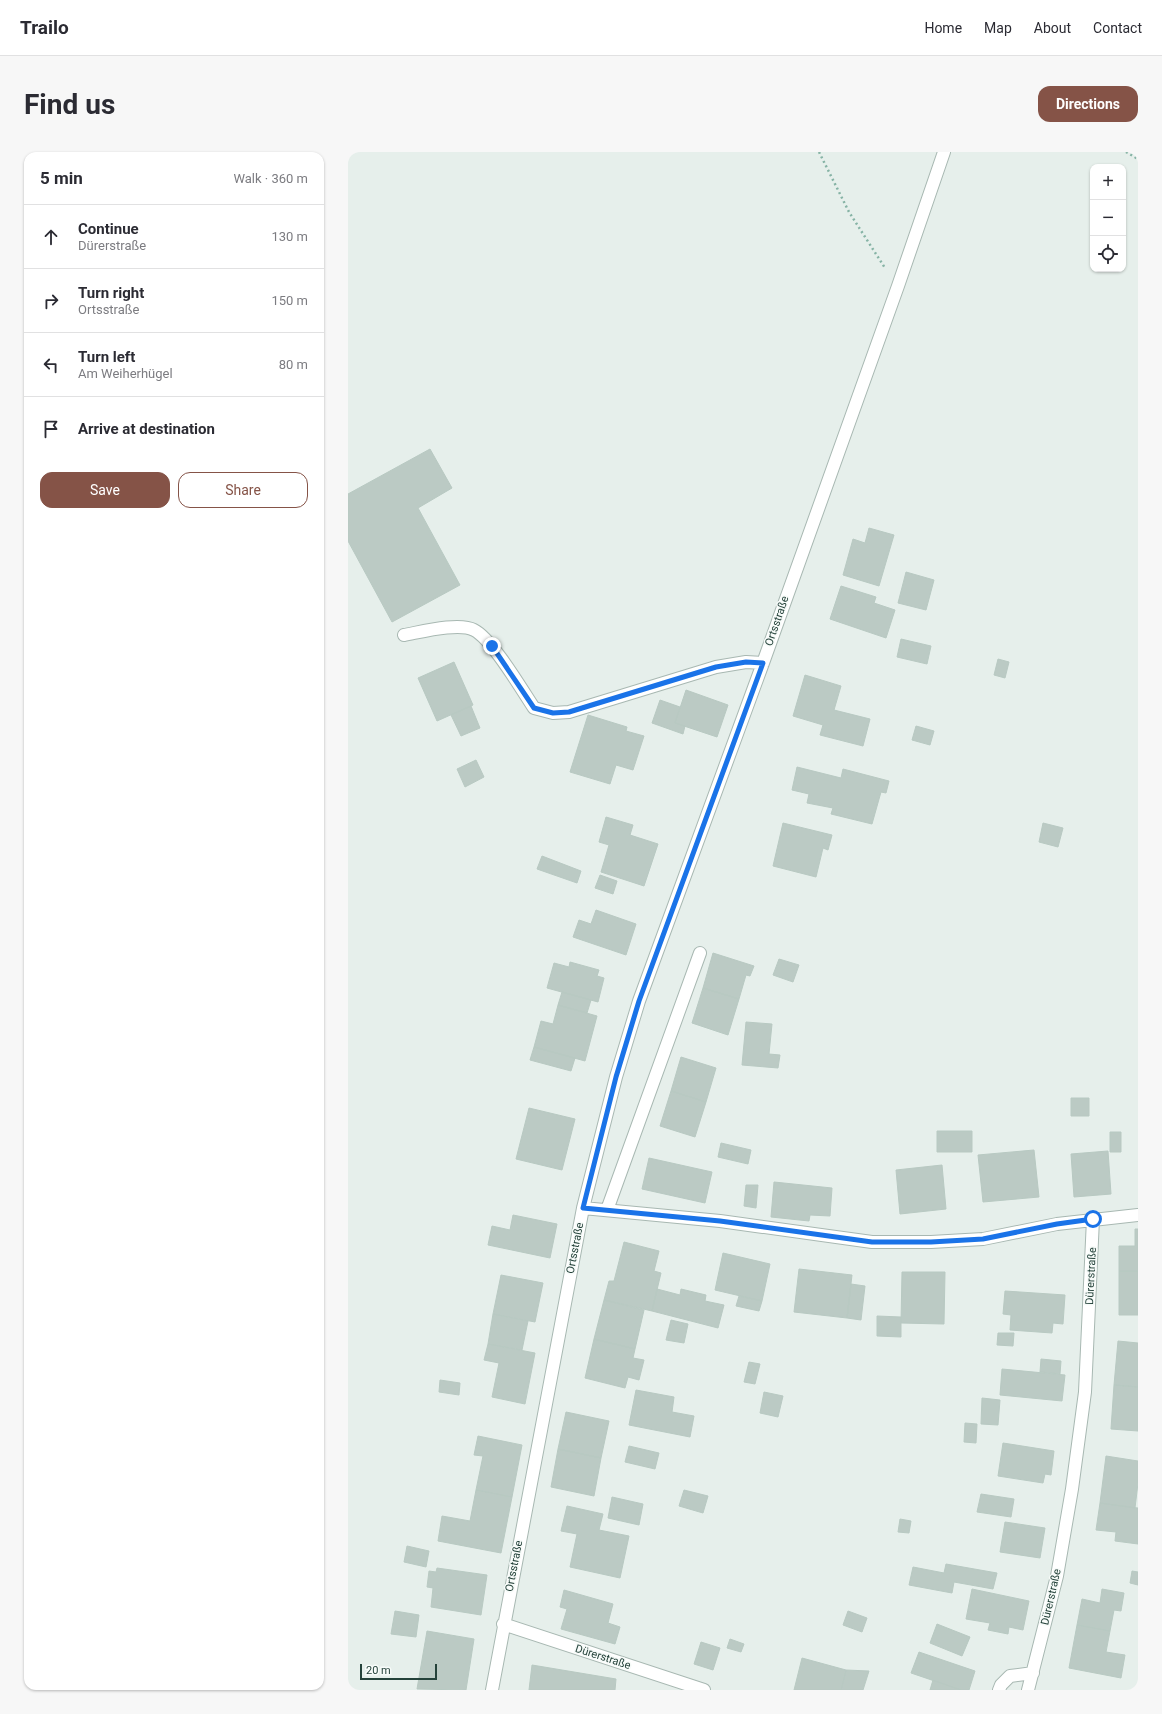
<!DOCTYPE html>
<meta charset="utf-8">
<style>
body{margin:0;font-family:Roboto,sans-serif;background:#f7f7f7;color:#2b2b33}
.controls{position:absolute;right:12px;top:12px;display:grid;overflow:hidden;border-radius:8px;box-shadow:0 1px 3px #0004}
.controls button{width:36px;height:36px;display:grid;place-items:center;padding:0;border:0;border-bottom:1px solid #e1e1e2;background:#fff;color:#2b2b33;font:20px sans-serif}
.scale{position:absolute;left:12px;bottom:10px;width:77px;box-sizing:border-box;padding-left:4px;border:2px solid #24423a;border-top:0;font-size:11px;line-height:14px;white-space:nowrap;color:#24423a;-webkit-text-stroke:3px #f7fbf9;paint-order:stroke}
.stop{position:absolute;width:12px;height:12px;margin:-9px;border:3px solid #1a73e8;border-radius:50%;background:#fff}
.stop.end{background:#1a73e8;border-color:#fff;box-shadow:0 1px 4px #0008}
.list{margin:0;padding:0;list-style:none}
h2{display:flex;justify-content:space-between;align-items:center;height:52px;margin:0;padding:0 16px;font-size:17px}
h2 small{font-size:13px;font-weight:400;color:#7c7c81}
.list li{display:grid;grid-template-columns:26px 1fr auto;gap:12px;align-items:center;box-sizing:border-box;height:64px;padding:0 16px;border-top:1px solid #e1e1e2}
.list b{display:block;font-size:15px;white-space:nowrap}
.list p{margin:0;font-size:13px;white-space:nowrap;color:#7c7c81}
.list em{font-size:13px;font-style:normal;color:#7c7c81}
.actions{display:flex;gap:8px;padding:12px 16px}
.actions a{flex:1;padding:9px 0;border:1px solid #855347;border-radius:12px;text-align:center;font-size:14px;color:#855347}
.actions .main{background:#855347;color:#fff}
.icon{flex:none;width:22px;height:22px;fill:none;stroke:currentColor;stroke-width:2;stroke-linecap:round;stroke-linejoin:round}
.map{position:relative;flex:none;width:790px;height:1538px;overflow:hidden;border-radius:12px}
header{display:flex;align-items:center;gap:24px;box-sizing:border-box;height:56px;padding:0 20px;background:#fff;border-bottom:1px solid #e1e1e2}
header strong{font-size:19px}
nav{display:flex;gap:22px;margin-inline-start:auto;font-size:14px}
.intro{display:flex;align-items:center;justify-content:space-between;box-sizing:border-box;height:96px;padding:0 24px}
h1{margin:0;font-size:28px}
.button{padding:10px 18px;border-radius:12px;background:#855347;color:#fff;font-size:14px;font-weight:700}
main{display:flex;gap:24px;padding:0 24px}
aside{flex:1;background:#fff;border-radius:12px;box-shadow:0 1px 3px #0004}
.map>svg:first-child{display:block}
.building{fill:#bbcac4;stroke:#b8c9c2}
.lines{fill:none;stroke-linecap:round;stroke-linejoin:round}
.minor-casing{stroke:#a8b8b2;stroke-width:14}
.path{stroke:#86b3a5;stroke-width:2.5;stroke-dasharray:2 3;stroke-linecap:butt}
.minor{stroke:#fff;stroke-width:12}
.route{stroke:#1a73e8;stroke-width:5}
.labels{text-anchor:middle;dominant-baseline:central;stroke-width:3;stroke-linejoin:round;paint-order:stroke}
.street-label{font-size:11px;fill:#24423a;stroke:#f7fbf9}
</style>
<header>
<strong>Trailo</strong>
<nav><a>Home</a><a>Map</a><a>About</a><a>Contact</a></nav>
</header>
<div class="intro"><h1>Find us</h1><a class="button">Directions</a></div>
<main>
<aside>
<h2>5 min<small>Walk · 360 m</small></h2>
<ul class="list">
<li><svg class="icon" aria-label="ahead" viewBox="0 0 24 24"><path d="M12 20V5M6 11l6-6 6 6"/></svg><div><b>Continue</b><p>Dürerstraße</p></div><em>130 m</em></li>
<li><svg class="icon" aria-label="right" viewBox="0 0 24 24"><path d="M7 20v-9h11M14 6l5 5-5 5"/></svg><div><b>Turn right</b><p>Ortsstraße</p></div><em>150 m</em></li>
<li><svg class="icon" aria-label="left" viewBox="0 0 24 24"><path d="M17 20v-9H6M10 6l-5 5 5 5"/></svg><div><b>Turn left</b><p>Am Weiherhügel</p></div><em>80 m</em></li>
<li><svg class="icon" aria-label="arrive" viewBox="0 0 24 24"><path d="M6 21V4h12l-3 4 3 4H6"/></svg><div><b>Arrive at destination</b></div></li>
</ul>
<div class="actions"><a class="main">Save</a><a>Share</a></div>
</aside>
<div class="map">
<svg width="790" height="1538" viewBox="0 0 790 1538">
<rect width="100%" height="100%" fill="#e6efeb"/>
<path class="building" d="M82 297 104 336 70 356 112 433 44 470 0 389V342Z
M521 376 546 383 531 434 495 423 505 387 517 391Z
M558 420 586 428 578 458 550 451Z
M493 434 528 445 526 451 547 458 538 486 482 467Z
M553 487 583 494 579 512 549 505Z
M650 507 661 510 657 526 646 523Z
M106 510 125 553 89 569 70 526Z
M457 523 493 534 486 558 522 567 515 594 472 583 475 573 445 564Z
M338 538 380 553 369 585 327 571Z
M312 548 332 555 327 571 337 574 335 582 304 571Z
M123 554 132 576 113 584 103 563Z
M240 563 279 575 278 579 296 584 285 618 268 613 262 632 222 620Z
M568 574 586 579 582 593 564 588Z
M128 608 136 625 117 635 109 617Z
M449 615 493 626 495 617 541 629 538 641 533 640 524 672 483 662 485 656 459 651 461 642 444 638Z
M258 665 285 673 282 683 310 692 296 734 253 720 261 693 251 690Z
M435 671 484 683 480 698 475 696 468 725 425 714Z
M695 671 715 676 710 695 691 690Z
M194 704 233 719 229 731 189 717Z
M252 723 269 729 265 742 247 736Z
M248 758 288 772 278 803 225 785 231 768 243 772Z
M365 801 406 814 402 824 398 823 391 847 355 836Z
M431 807 451 813 445 830 425 823Z
M222 810 251 818 249 824 256 826 250 850 199 836 206 811 221 815Z
M355 836 391 847 380 883 344 871Z
M214 840 243 848 239 861 210 853Z
M210 853 249 864 237 909 186 895 193 869 205 872Z
M398 870 424 872 421 902 432 903 430 916 394 913Z
M186 895 227 906 223 919 182 908Z
M333 905 368 916 358 950 323 939Z
M323 939 358 950 347 985 312 974Z
M723 946H741V964H723Z
M181 956 227 967 214 1018 168 1007Z
M589 979H624V1000H589Z
M762 980H773V1000H762Z
M373 991 403 998 400 1012 370 1005Z
M686 998 691 1045 635 1050 630 1003Z
M760 999 763 1042 726 1045 723 1002Z
M301 1006 364 1020 357 1051 294 1037Z
M594 1013 598 1057 552 1062 548 1018Z
M426 1030 484 1036 482 1064 462 1063 461 1069 423 1065Z
M398 1033H410L408 1056 396 1054Z
M165 1063 209 1072 202 1106 140 1093 144 1074 162 1078Z
M787 1077H790V1119H771V1094H787Z
M276 1090 311 1099 306 1119 313 1121 304 1159 256 1148 261 1129H266Z
M375 1101 422 1112 414 1149 367 1138Z
M451 1117 504 1123 499 1166 446 1160Z
M771 1119H790V1163H771Z
M554 1120H597L596 1172 553 1171Z
M153 1123 195 1131 187 1170 145 1162Z
M503 1132 517 1134 513 1168 499 1166Z
M309 1137 332 1143 333 1137 358 1143 357 1149 376 1153 370 1176 304 1159Z
M657 1139 717 1143 715 1172 705 1171 704 1181 662 1178 663 1163 655 1162Z
M391 1144 414 1149 411 1159 388 1154Z
M256 1148 296 1158 287 1197 246 1187Z
M145 1162 180 1169 174 1198 140 1192Z
M529 1164 553 1165V1185L529 1184Z
M323 1168 340 1172 336 1191 318 1188Z
M650 1181H666L665 1194 649 1193Z
M246 1187 287 1197 285 1206 296 1208 291 1228 280 1225 277 1236 237 1226Z
M770 1189 790 1191V1235L766 1233Z
M140 1192 187 1201 177 1252 144 1245 151 1211 136 1208Z
M693 1207 713 1209 712 1222 692 1220Z
M401 1210 412 1212 407 1232 396 1230Z
M654 1217 717 1223 714 1249 652 1243Z
M92 1228 112 1231 111 1243 91 1240Z
M766 1233 790 1235V1279L763 1277Z
M288 1238 326 1245 324 1260 346 1264 342 1285 281 1273Z
M416 1240 435 1244 430 1265 412 1261Z
M634 1246 652 1248 650 1273 633 1272Z
M218 1260 261 1269 253 1306 210 1297Z
M617 1271 629 1272 628 1291 616 1290Z
M130 1284 174 1293 164 1345 128 1338 135 1304 126 1303Z
M655 1291 706 1299 703 1323 697 1322 695 1331 650 1324Z
M281 1294 311 1301 307 1317 277 1310Z
M210 1297 253 1306 246 1344 203 1335Z
M758 1304 790 1309V1331L787 1356 752 1351Z
M128 1338 164 1345 153 1401 90 1389 94 1364 122 1369Z
M336 1338 360 1344 355 1361 331 1354Z
M633 1342 666 1347 663 1365 629 1360Z
M264 1345 295 1352 291 1373 260 1366Z
M752 1351 790 1356V1392L767 1389 768 1380 748 1378Z
M219 1354 255 1362 251 1378 281 1384 272 1426 222 1415 229 1382 213 1379Z
M552 1367 563 1369 561 1381 550 1380Z
M657 1370 697 1376 692 1406 652 1400Z
M59 1394 81 1399 78 1415 56 1410Z
M598 1412 649 1421 645 1437 606 1430 604 1441 561 1433 565 1415 596 1421Z
M89 1416 139 1423 133 1463 83 1455 85 1436 79 1435 81 1419 88 1420Z
M784 1419 790 1420V1433L782 1431Z
M624 1437 681 1449 675 1478 661 1475 660 1482 640 1478 642 1471 618 1467Z
M754 1437 776 1441 773 1459 766 1458 762 1479 729 1473 734 1447 752 1451Z
M216 1438 265 1452 260 1471 272 1475 267 1492 213 1477 219 1457 212 1455Z
M47 1459 71 1463 68 1485 43 1482Z
M500 1459 519 1466 514 1480 495 1473Z
M589 1472 622 1485 614 1504 582 1491Z
M729 1473 762 1479 758 1500 777 1503 773 1526 721 1516Z
M79 1479 126 1487 118 1538 69 1537Z
M382 1487 396 1492 393 1500 379 1496Z
M353 1490 372 1496 365 1518 346 1512Z
M571 1500 627 1519 621 1538H613L563 1521Z
M454 1506 498 1518 493 1538H446Z
M184 1513 268 1527 267 1538H181Z
M498 1518 521 1519 515 1538H493Z
M585 1528 613 1538H582Z"/>
<g class="lines">
<g class="minor-casing">
<path id="minor" d="M56 483C73 480 111 470 126 478 144 487 174 538 186 556L205 561 221 560 368 515 398 510 415 511
M235 1056 372 1069 524 1090H583L635 1087 709 1072 790 1063
M259 1058 352 801
M155 1472 356 1538
M144 1538 235 1056 268 925 291 849 415 511 550 134 596 0
M651 1538 653 1533 662 1524 685 1521
M680 1538 709 1424 724 1337 737 1240 745 1067"/>
</g>
<path class="path" d="M471 0 501 60 537 116
M778 0 790 7"/>
<use href="#minor" class="minor"/>
</g>
<g class="lines">
<path class="route" d="M144 494 186 556 205 561 221 560 368 515 398 510 415 511 291 849 268 925 235 1056 372 1069 524 1090H583L635 1087 709 1072 745 1067"/>
</g>
<g class="labels">
<g class="street-label">
<text transform="translate(429 469) rotate(-71)">Ortsstraße</text>
<text transform="translate(227 1096) rotate(-79)">Ortsstraße</text>
<text transform="translate(743 1124) rotate(-87)">Dürerstraße</text>
<text transform="translate(166 1414) rotate(-79)">Ortsstraße</text>
<text transform="translate(703 1445) rotate(-77)">Dürerstraße</text>
<text transform="translate(255 1505) rotate(18)">Dürerstraße</text>
</g>
</g>
</svg>
<div class="controls">
<button>+</button>
<button>−</button>
<button><svg class="icon" aria-label="locate" viewBox="0 0 24 24"><circle cx="12" cy="12" r="6"/><path d="M12 2v4M12 18v4M2 12h4M18 12h4"/></svg></button>
</div>
<div class="scale">20 m</div>
<div class="stop" style="left:745px;top:1067px"></div>
<div class="stop end" style="left:144px;top:494px"></div>
</div>
</main>
